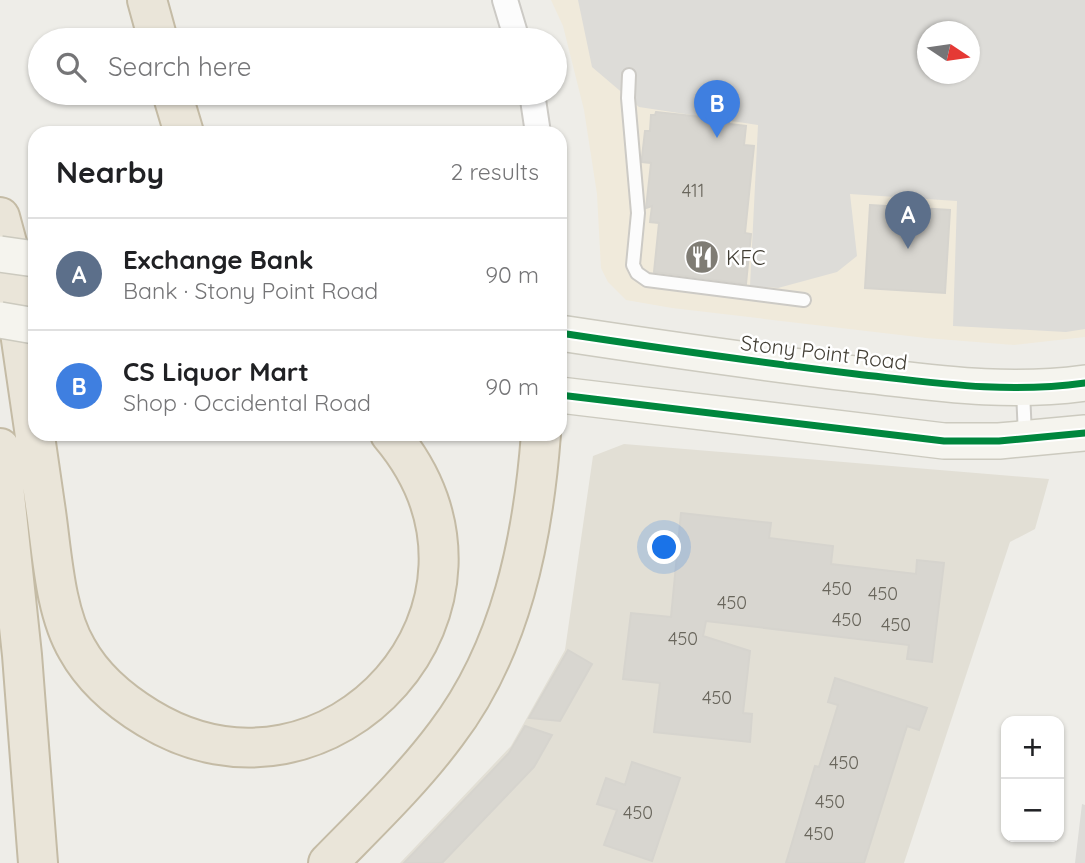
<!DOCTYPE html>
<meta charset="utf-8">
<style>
body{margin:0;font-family:Quicksand,sans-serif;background:#f6f6f6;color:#202124}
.controls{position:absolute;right:21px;bottom:21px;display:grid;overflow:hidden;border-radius:14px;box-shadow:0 2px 5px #0004}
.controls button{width:63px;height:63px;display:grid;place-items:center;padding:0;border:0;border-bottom:2px solid #e0e0e0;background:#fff;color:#202124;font:35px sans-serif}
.compass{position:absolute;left:917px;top:21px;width:63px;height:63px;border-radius:50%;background:#fff;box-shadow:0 2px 5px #0004;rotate:103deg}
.you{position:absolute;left:665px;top:548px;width:24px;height:24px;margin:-18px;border:5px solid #fff;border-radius:50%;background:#1a73e8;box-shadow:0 0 0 10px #1a73e833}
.badge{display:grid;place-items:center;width:46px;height:46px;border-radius:50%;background:#db2777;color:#fff;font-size:23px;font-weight:700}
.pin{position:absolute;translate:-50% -58px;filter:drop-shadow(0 2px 4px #0008)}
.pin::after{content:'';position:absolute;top:37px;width:24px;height:21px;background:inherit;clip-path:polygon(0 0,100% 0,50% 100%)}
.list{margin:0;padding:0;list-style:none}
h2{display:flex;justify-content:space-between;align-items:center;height:91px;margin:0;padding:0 28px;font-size:30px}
h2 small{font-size:23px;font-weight:400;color:#757577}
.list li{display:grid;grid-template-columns:46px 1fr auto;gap:21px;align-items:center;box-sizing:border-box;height:112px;padding:0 28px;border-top:2px solid #e0e0e0}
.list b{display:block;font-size:26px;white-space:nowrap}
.list p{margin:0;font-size:23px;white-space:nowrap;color:#757577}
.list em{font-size:23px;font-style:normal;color:#757577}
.icon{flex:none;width:38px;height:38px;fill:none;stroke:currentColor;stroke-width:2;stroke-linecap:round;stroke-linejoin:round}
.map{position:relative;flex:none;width:1085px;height:863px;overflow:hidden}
.search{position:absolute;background:#fff;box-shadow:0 2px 5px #0004;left:28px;top:28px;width:539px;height:77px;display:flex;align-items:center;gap:18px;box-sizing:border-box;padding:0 24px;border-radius:38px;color:#757577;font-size:26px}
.panel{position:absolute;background:#fff;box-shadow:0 2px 5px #0004;left:28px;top:126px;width:539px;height:315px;border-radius:21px}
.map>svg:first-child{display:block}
.residential{fill:#e2dfd5}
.commercial{fill:#f0eadb;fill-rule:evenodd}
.parking{fill:#dddcd8;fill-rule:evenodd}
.building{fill:#d8d6d0;stroke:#d6d4ce;stroke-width:2}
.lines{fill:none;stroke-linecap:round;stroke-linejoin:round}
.lane-casing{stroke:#cccac5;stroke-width:16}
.street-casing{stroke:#cccac5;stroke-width:28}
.secondary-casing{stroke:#cccabf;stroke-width:38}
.highway-casing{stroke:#c4bba5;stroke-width:42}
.lane{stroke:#fcfcfc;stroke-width:12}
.street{stroke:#fcfcfc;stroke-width:24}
.secondary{stroke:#f5f4ee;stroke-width:35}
.highway{stroke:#eae5d9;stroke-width:38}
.secondary-bridge-casing{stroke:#cccabf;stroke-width:38;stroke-linecap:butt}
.secondary-bridge{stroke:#f5f4ee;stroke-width:35}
.cycleway-casing{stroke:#fff;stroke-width:11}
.cycleway{stroke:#00873e;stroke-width:7}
.labels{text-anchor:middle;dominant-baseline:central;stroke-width:5;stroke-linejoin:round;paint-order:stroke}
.number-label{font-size:18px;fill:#69665c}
.poi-label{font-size:21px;fill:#433f35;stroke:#fff;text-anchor:start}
.street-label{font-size:21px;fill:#433f35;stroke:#fff}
</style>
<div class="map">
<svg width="1085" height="863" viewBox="0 0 1085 863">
<rect width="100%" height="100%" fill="#eeede8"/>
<path class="residential" d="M624 444 1049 479 1035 529 1010 542 904 863H400L511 746 565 650 593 456Z"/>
<path class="commercial" d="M551 0H1085V337L1014 345 926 338 672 308 626 300 608 282 601 268 597 194 584 110 563 26ZM928 32H970V74H928Z"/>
<path class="parking" d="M578 0H1085V329L1066 332 953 326 957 201 850 194 857 256 837 272 778 288 750 286 758 125 639 107 592 67ZM928 32H970V74H928Z
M1082 804 1085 805V863H1075Z"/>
<path class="building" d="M656 112 729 120V124L746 126 744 145 754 146 745 233 751 234 746 284 654 272 659 223 650 222 652 206 646 208 651 163 642 162V157L645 131H650L651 115H655Z
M870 205 950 210 945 293 865 288Z
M681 513 771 523 769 538 833 546 831 564 916 574 917 560 944 563 932 662 907 659 909 645 706 621 703 636 750 651 743 713 752 714 750 742 654 732 660 683 623 679 631 613 671 617Z
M568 650 592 664 560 721 529 718Z
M835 678 927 708 919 730 907 726 864 863H786L815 766 819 767 838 705 828 702Z
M525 726 552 735 534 767 442 863H404L509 753Z
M632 762 680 778 652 861 604 845 617 810 597 804 606 778 625 785Z"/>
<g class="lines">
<g class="lane-casing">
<path id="lane" d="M629 75 628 98 638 213 633 265 637 273 647 280 804 300
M1023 391 1025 436"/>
</g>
<g class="street-casing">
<path id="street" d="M505 0 517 40
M532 93 538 133"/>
</g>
<g class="secondary-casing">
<path id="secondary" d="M560 333C659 348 757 362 856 374 936 383 1005 394 1085 383
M560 395 944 441H999L1085 433"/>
</g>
<g class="highway-casing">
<path id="highway" d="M147 0 158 40
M172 93 184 133
M0 217 7 243C20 330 32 418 45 505 52 550 54 610 77 649 93 678 120 701 148 718 330 829 534 604 390 434
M0 448 22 655 38 863
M328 863C368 822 411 781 446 734 511 649 533 539 541 434"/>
</g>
<use href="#lane" class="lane"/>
<use href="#street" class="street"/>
<use href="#secondary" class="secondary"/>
<use href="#highway" class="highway"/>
<g class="secondary-bridge-casing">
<path id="secondary-bridge" d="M0 254 35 259
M0 320 35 326"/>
</g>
<use href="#secondary-bridge" class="secondary-bridge"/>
<g class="cycleway-casing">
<path id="cycleway" d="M560 333C659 348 757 362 856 374 936 383 1005 394 1085 383
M560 395 944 441H999L1085 433"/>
</g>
<use href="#cycleway" class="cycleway"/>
</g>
<defs>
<g id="restaurant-disc" transform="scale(1.75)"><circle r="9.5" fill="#7f7c74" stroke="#fff"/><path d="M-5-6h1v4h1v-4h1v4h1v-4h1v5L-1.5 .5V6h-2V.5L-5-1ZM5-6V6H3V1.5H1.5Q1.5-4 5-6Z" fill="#fff"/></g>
</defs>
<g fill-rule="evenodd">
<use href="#restaurant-disc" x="702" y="257"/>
</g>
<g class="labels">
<g class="number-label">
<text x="693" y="190">411</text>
<text x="837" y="588">450</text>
<text x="883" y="593">450</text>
<text x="732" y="602">450</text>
<text x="847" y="619">450</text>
<text x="896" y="624">450</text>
<text x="683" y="638">450</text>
<text x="717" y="697">450</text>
<text x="844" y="762">450</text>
<text x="830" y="801">450</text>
<text x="638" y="812">450</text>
<text x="819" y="833">450</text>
</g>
<g class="poi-label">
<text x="726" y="257">KFC</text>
</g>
<g class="street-label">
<text transform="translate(824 352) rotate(7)">Stony Point Road</text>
</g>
</g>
</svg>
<div class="controls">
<button>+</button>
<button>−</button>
</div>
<svg class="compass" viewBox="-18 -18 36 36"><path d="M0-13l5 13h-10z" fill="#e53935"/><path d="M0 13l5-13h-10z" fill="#757577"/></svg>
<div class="you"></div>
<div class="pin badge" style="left:908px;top:249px;background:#5c6f8a">A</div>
<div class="pin badge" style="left:717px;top:138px;background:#3f7fe0">B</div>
<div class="search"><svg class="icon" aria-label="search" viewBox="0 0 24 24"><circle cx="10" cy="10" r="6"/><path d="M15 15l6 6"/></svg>Search here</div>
<section class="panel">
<h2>Nearby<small>2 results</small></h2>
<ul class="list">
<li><span class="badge" style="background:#5c6f8a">A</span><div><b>Exchange Bank</b><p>Bank · Stony Point Road</p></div><em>90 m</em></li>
<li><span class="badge" style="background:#3f7fe0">B</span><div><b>CS Liquor Mart</b><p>Shop · Occidental Road</p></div><em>90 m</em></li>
</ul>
</section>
</div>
